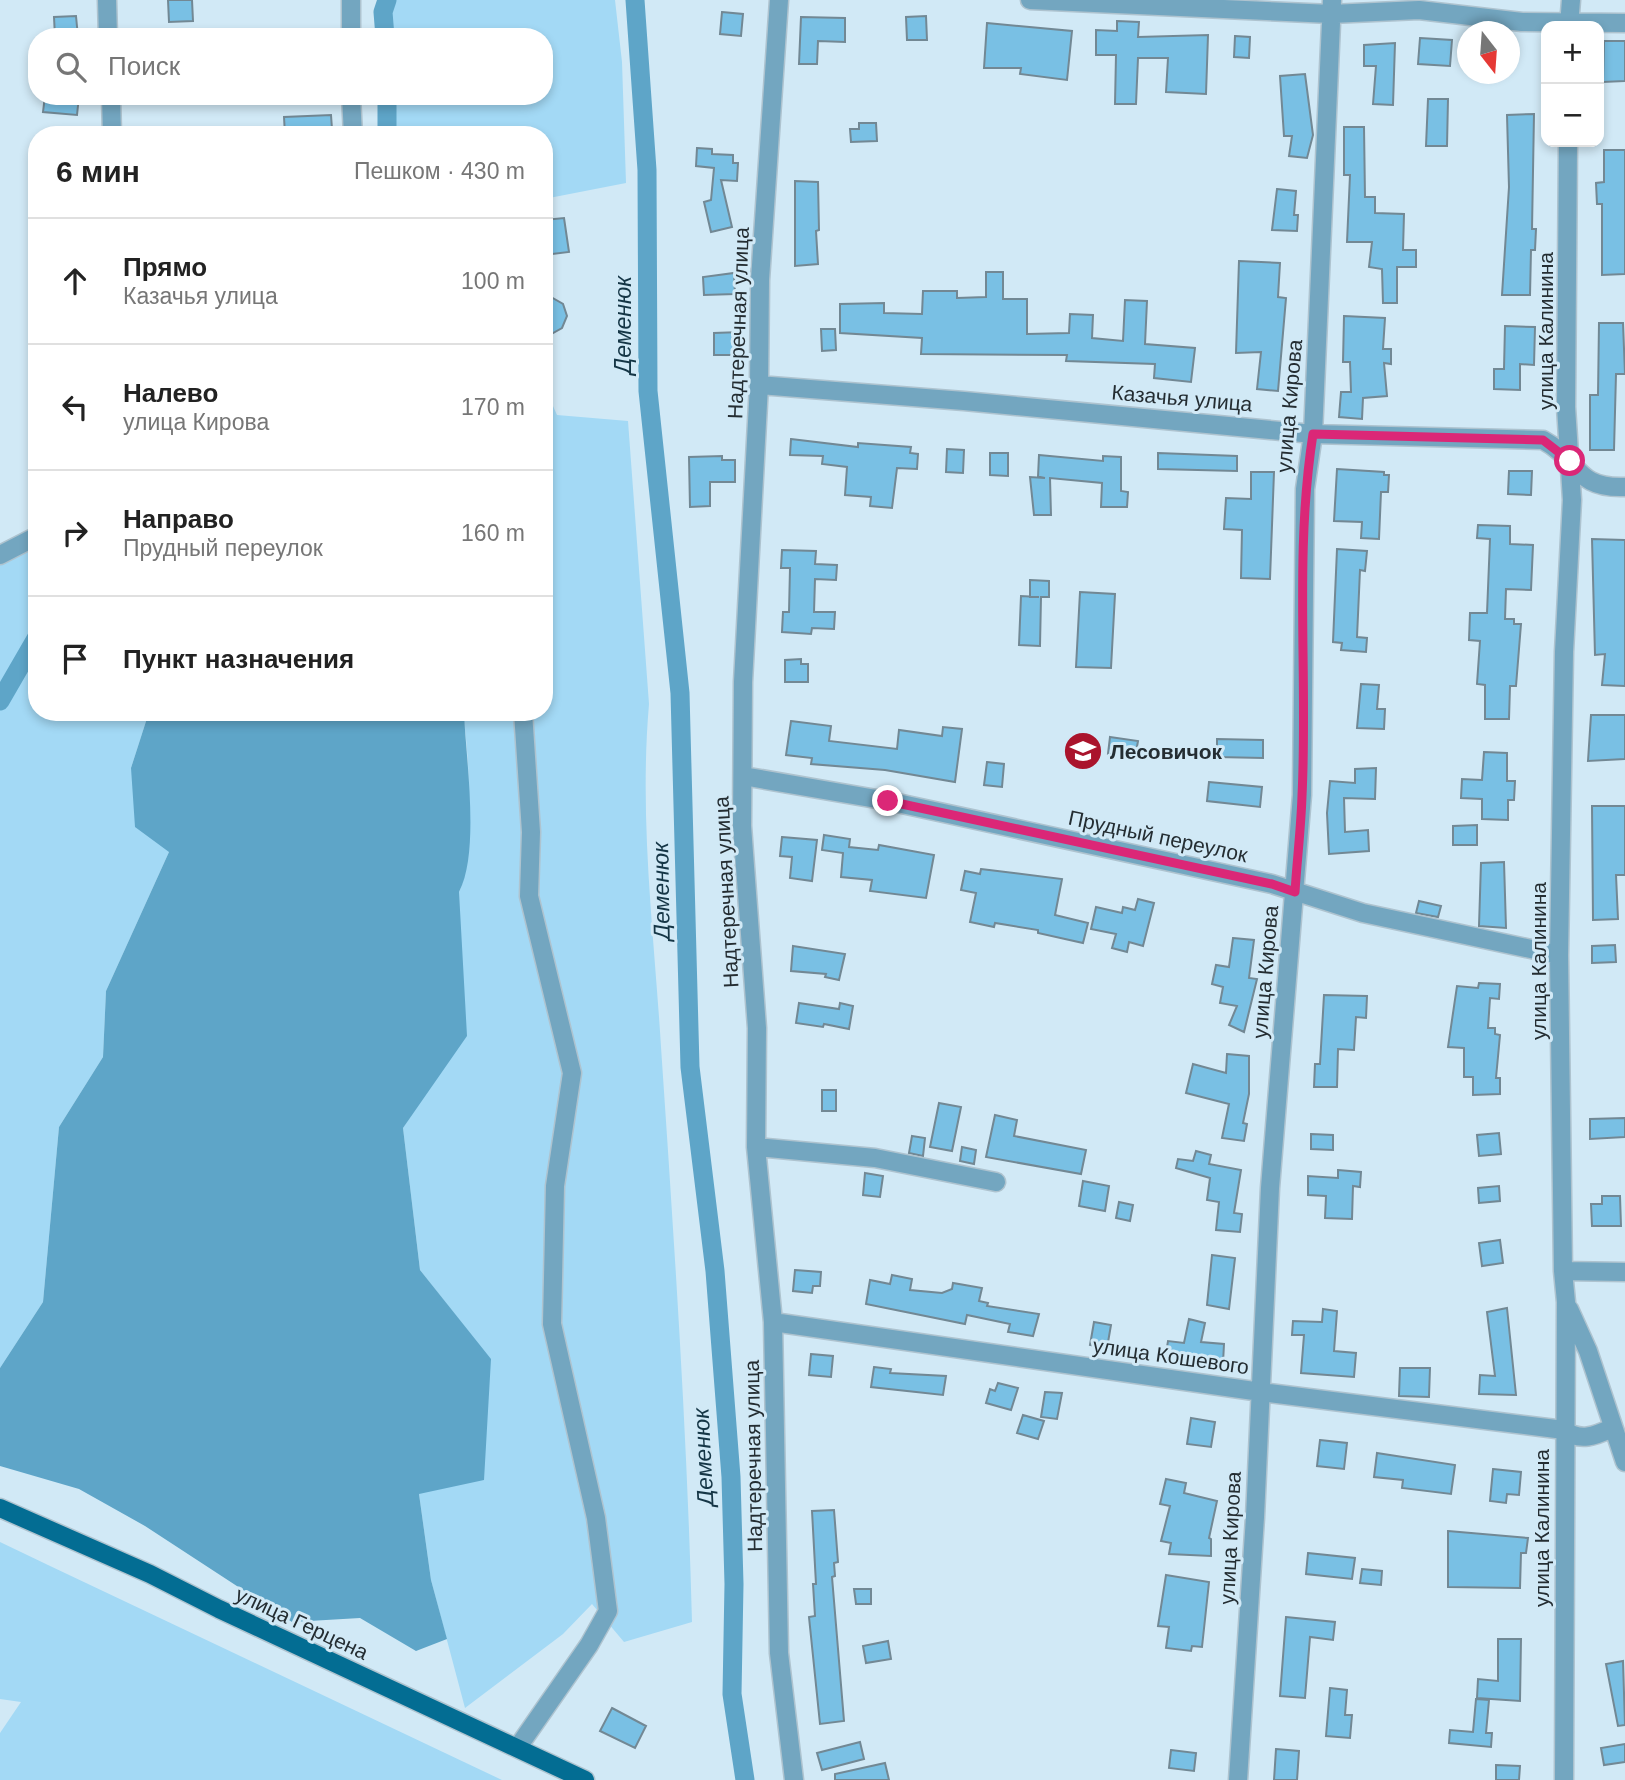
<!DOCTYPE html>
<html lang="ru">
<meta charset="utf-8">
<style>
body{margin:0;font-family:Helvetica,sans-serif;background:#f6f6f6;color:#222}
.controls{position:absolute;right:21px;top:21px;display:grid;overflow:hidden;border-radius:14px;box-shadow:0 4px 10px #0003}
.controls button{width:63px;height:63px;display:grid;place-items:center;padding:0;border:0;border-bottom:2px solid #e0e0e0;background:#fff;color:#222;font:35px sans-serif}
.compass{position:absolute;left:1457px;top:21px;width:63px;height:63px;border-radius:50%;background:#fff;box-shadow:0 4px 10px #0003;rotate:163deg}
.stop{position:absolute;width:21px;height:21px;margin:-16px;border:5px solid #db2777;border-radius:50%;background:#fff}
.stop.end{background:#db2777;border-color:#fff;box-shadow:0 2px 7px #0008}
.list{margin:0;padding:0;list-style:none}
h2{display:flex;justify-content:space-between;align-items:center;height:91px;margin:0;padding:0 28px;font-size:30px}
h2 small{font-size:23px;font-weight:400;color:#767676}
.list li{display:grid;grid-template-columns:46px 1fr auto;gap:21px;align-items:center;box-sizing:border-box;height:126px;padding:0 28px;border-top:2px solid #e0e0e0}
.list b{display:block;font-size:26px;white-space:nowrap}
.list p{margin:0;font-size:23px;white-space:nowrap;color:#767676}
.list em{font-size:23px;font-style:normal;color:#767676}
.icon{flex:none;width:38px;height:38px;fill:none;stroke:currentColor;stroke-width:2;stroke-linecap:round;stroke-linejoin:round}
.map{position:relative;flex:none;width:1625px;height:1780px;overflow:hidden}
.search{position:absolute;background:#fff;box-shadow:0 4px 10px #0003;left:28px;top:28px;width:525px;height:77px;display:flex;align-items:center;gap:18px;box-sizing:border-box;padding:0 24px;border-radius:28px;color:#767676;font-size:26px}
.panel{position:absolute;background:#fff;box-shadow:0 4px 10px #0003;left:28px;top:126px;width:525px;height:595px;border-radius:28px}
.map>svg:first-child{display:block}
.green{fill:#a3d9f5}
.water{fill:#5ea5c8}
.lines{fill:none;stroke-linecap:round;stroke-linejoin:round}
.canal{stroke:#5ea5c8;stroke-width:19}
.building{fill:#79c0e4;stroke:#728894;stroke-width:2}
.minor-casing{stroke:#aec3cf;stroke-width:21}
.major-casing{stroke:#aec3cf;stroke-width:21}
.minor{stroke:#73a6c0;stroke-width:18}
.major{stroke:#036d93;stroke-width:18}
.route{stroke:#db2777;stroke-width:9}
.labels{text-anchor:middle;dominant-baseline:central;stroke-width:6;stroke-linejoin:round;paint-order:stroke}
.street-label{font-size:21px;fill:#242d32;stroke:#d1e9f6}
.poi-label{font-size:21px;font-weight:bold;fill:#242d32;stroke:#d1e9f6;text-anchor:start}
.water-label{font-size:23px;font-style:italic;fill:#153646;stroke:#d1e9f6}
</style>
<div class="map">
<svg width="1625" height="1780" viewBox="0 0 1625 1780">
<rect width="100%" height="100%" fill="#d1e9f6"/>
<path class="green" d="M380 0H615L622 62 626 183 544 199V135H386L384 96H544V37H381Z
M544 386 557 415 628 421 649 704C639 820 654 932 661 1047 674 1239 687 1430 692 1622L624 1642 592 1604 563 1634 465 1708 431 1580 419 1494 490 1359 420 1270 403 1128 431 1084 459 892C474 864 470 744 462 712H544Z
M37 536V712H149L131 768 169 852 106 991 103 1057 59 1127 43 1302 0 1368V555Z
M0 1542 48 1565 502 1780H0V1733L21 1702 0 1699Z"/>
<path class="water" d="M149 712 464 713C466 760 480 852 459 892L467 1036 403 1128 420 1270 491 1359 484 1480 419 1494 431 1580 447 1639 416 1651 360 1618 292 1622 145 1526 79 1489 0 1466V1368L43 1302 59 1127 103 1057 106 991 169 852 135 827 131 768Z"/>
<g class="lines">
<path class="canal" d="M635 0 647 170 648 391 680 693 690 1067 715 1271 731 1477 734 1584 732 1694 745 1780
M385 37 383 12 387 0
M387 135V96
M0 701 37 637"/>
</g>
<path class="building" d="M168 0H192L193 21 169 22Z
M722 12 743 14 741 36 720 34Z
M76 16 78 37H55L54 17Z
M926 16 927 40H907L906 17Z
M801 17 845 18V42L818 41 817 64H799Z
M1117 21 1139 22 1138 37 1208 35 1206 94 1166 92 1168 58H1138L1136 104H1115L1116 55H1096V30L1117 31Z
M987 23 1072 31 1067 80 1020 74 1021 68H984Z
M1235 36 1250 37 1249 58 1234 57Z
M1420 38 1452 40 1450 66 1418 64Z
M1604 41H1625V81L1603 82Z
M1395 43 1393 105 1373 104 1376 66H1364V45Z
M1305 74 1313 135 1307 158 1289 156 1292 136H1284L1280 76Z
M45 96H79L77 115 43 112Z
M1428 99H1448L1447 146H1426Z
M1534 114 1532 229H1536L1535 250H1531L1530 295H1502L1509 187 1507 115Z
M331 115 332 129 309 131V135H285L284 117Z
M859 123H876L877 141 851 142 850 129H859Z
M1344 127H1364L1365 197H1375V213L1404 214 1403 250H1416V267H1397V303H1383L1382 269 1369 267 1372 242H1347L1350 175H1344Z
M697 148 712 149V154L733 155V163H738L737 181 721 180 732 227 711 232 704 202 711 200 714 168 696 166Z
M1604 150H1625V274L1602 275V204H1597L1596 183 1604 182Z
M795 181 818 182 819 230 816 231 818 264 795 266Z
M1277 189 1296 191 1294 215H1298L1297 231 1272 230Z
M564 218 569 252 544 255V220Z
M1239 261 1280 263 1278 297 1286 298 1278 391 1257 389 1261 352 1236 353Z
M986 272H1003V299H1027V334L1069 333 1070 314 1093 315 1092 338 1123 341 1125 300 1147 301 1145 344 1195 348 1191 382 1154 378 1155 364 1066 361 1067 355 921 354 922 338 840 333V304L884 303V313L922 314 923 291H957V298L986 297Z
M734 273 735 294 704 295 703 277Z
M544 293 563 304 567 316 562 328 544 338Z
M1344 316 1385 318 1383 349H1391V364L1384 363 1387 396 1363 398 1362 419 1339 417 1341 392H1351L1350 362H1343Z
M1599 323H1623L1625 374H1616L1614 450H1590V395H1598Z
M1505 326 1535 327 1534 365 1520 364V390L1494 389V369H1504Z
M821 329H835L836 350 822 351Z
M741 332V355H714V333Z
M791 439 858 447V443L911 447 910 453 918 454 917 469 897 468 892 508 870 506 871 497 845 495 847 467 822 464 823 456 790 455Z
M947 449 964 450 963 473 946 472Z
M990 453H1008V476L990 475Z
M1158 453 1237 456V471L1158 469Z
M1039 455 1103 461V456L1121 457V491L1128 492 1127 507H1101L1102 483 1050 478 1051 515H1034L1030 477 1045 478 1038 477Z
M722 456V460H735V482H710V506L690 507 689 457Z
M1337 469 1384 472V475H1389L1388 492H1381L1379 539 1361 538 1362 522 1334 521Z
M1509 471H1532L1531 495 1508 494Z
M1251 472H1274L1270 579 1241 578 1242 530 1224 529 1226 498 1251 499Z
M1478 525 1510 526V544L1533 545 1531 590 1506 589 1505 619H1514V624H1521L1516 686H1510L1509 719H1485V685L1477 684 1480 641 1469 640 1470 613H1487L1490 539 1477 538Z
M1592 539 1625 540V686L1602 685 1605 654 1595 655Z
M1337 549 1367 551 1365 571 1360 570 1357 637 1367 638 1366 652 1341 650 1342 643 1333 642Z
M782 550 816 551 815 564 837 565 836 580 815 579 814 612H835L834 629 812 628 811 634 782 632 783 612H789L790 568H781Z
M1030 580 1049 581V597H1041L1040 646 1019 645 1021 596 1039 597H1030Z
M1080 592 1115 594 1111 668 1076 667Z
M801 659V664H808V682H785V660Z
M1361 684 1379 685 1377 709H1385L1384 729 1357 728Z
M1591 715H1625V759L1588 761Z
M791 721 831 726 829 741 897 749 899 730 942 736 943 727 962 729 955 782 885 770 811 764 812 758 786 755Z
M1110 737 1138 741 1135 758 1108 754Z
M1217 739 1263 740V758L1217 757Z
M1484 752 1507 753V781H1515L1514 800H1508V820L1482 819V799L1461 798 1462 779 1482 780Z
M987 762 1004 764 1002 787 984 785Z
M1376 768 1375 799 1344 798 1345 832 1368 830 1369 851 1329 854 1327 813 1330 781 1355 783V769Z
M1209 782 1262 787 1260 807 1207 801Z
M1592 806H1625V875H1616L1618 919 1593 920Z
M1477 825V845H1453V826Z
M824 835 850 839 849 847 878 850 879 845 934 855 926 898 870 891 872 880 841 877 843 853 822 850Z
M782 837 817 840 812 881 790 878 792 857 780 856Z
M1504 862 1506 928 1479 926 1481 863Z
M981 869 1062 879 1055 915 1088 923 1083 943 1038 933V930L995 923 994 927 970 922 976 893 961 890 965 871 980 874Z
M1138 899 1154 903 1143 946 1129 942 1127 952 1112 948 1116 934 1091 929 1096 907 1122 913 1123 907 1135 910Z
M1419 901 1441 906 1438 917 1416 913Z
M1233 938 1254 940 1249 978 1257 979 1244 1032 1229 1025 1237 1006 1220 1003 1223 987 1212 984 1216 965 1229 967Z
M1615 945 1616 962 1592 963V946Z
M793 946 845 954 839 980 825 977 826 974 791 971Z
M1479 983 1500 984 1499 999 1490 998 1488 1028H1495V1034L1500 1035 1496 1078H1500V1094L1473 1095V1077H1464V1048L1448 1047 1457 986 1478 988Z
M1324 995 1367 996 1366 1018 1356 1017 1354 1050 1338 1049 1337 1087H1314L1315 1064H1320Z
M799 1003 839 1009 840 1003 853 1006 849 1029 824 1024 823 1027 796 1023Z
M1227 1054 1249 1056V1094L1243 1123 1247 1124 1244 1141 1222 1138 1229 1104 1186 1093 1193 1064 1226 1073Z
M822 1090H836V1111H822Z
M939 1103 961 1107 952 1151 930 1147Z
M995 1115 1017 1120 1014 1136 1086 1150 1081 1174 986 1157Z
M1625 1118V1137L1590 1139V1119Z
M1499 1133 1501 1154 1479 1156 1477 1135Z
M1311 1134 1333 1135V1150L1311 1149Z
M912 1136 925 1138 923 1156 909 1153Z
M962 1147 976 1150 974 1164 960 1161Z
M1196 1151 1211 1155 1209 1164 1241 1170 1234 1213 1242 1214 1240 1232 1216 1230 1219 1202 1207 1200 1210 1178 1176 1168 1178 1159 1193 1161Z
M1338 1170 1361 1172 1360 1187 1353 1186 1352 1219 1325 1218 1326 1196 1308 1195V1176L1338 1178Z
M865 1173 883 1176 880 1197 863 1195Z
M1083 1181 1109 1186 1105 1211 1079 1206Z
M1499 1186 1500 1201 1479 1203 1478 1188Z
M1602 1196H1620L1621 1226H1592L1591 1204H1602Z
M1119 1202 1133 1205 1130 1221 1116 1218Z
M1500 1240 1503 1263 1482 1266 1479 1243Z
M1212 1255 1235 1258 1229 1309 1207 1305Z
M795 1270 821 1272 820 1286H813L812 1293 793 1291Z
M892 1275 912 1279 910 1290 942 1293 952 1289 953 1283 982 1288 979 1301 988 1303 987 1306 1039 1314 1033 1336 1008 1332 1010 1324 967 1315 965 1324 866 1304 870 1280 890 1284Z
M1507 1308 1516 1395 1479 1394 1480 1375 1495 1376 1487 1312Z
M1323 1309 1337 1311 1334 1351 1356 1353 1354 1377 1301 1373 1304 1335H1292L1293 1321 1322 1322Z
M1189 1319 1205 1323 1201 1342 1224 1344 1223 1363 1165 1359 1168 1341 1184 1343Z
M1094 1322 1111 1325 1107 1348 1090 1345Z
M811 1354 833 1356 831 1377 809 1375Z
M874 1367 891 1369 890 1373 946 1376 943 1395 871 1387Z
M1400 1368H1430L1429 1397 1399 1396Z
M998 1383 1018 1388 1011 1410 986 1403 990 1389 995 1391Z
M1045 1392 1062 1393 1057 1419 1041 1417Z
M1023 1415 1044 1421 1038 1439 1017 1433Z
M1191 1418 1215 1422 1211 1447 1187 1444Z
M1320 1440 1347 1443 1344 1469 1317 1466Z
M1377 1453 1455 1465 1451 1494 1402 1488 1403 1480 1374 1477Z
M1493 1469 1521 1472 1519 1495 1507 1494 1506 1503 1490 1501Z
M1166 1479 1186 1483 1184 1493 1217 1501 1209 1538 1211 1539V1556L1169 1554 1171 1543 1161 1541 1170 1506 1160 1504Z
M834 1510 838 1562 834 1563 835 1576 832 1577 844 1721 820 1724 809 1617 815 1616 813 1584H816L812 1511Z
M1448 1531 1528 1538 1526 1553H1521L1520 1588 1448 1587Z
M1308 1553 1355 1558 1352 1579 1306 1574Z
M1362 1569 1382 1571 1381 1585 1360 1583Z
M1166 1575 1209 1582 1202 1647 1192 1646 1191 1651 1166 1648 1169 1627 1158 1626Z
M854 1589H871V1604H856Z
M1286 1617 1335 1622 1333 1640 1310 1637 1305 1698 1280 1696Z
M1498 1639H1521L1520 1701 1477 1698 1478 1679 1498 1681Z
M888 1641 891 1659 866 1663 863 1646Z
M1623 1661 1625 1725 1618 1726 1606 1664Z
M1330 1688 1347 1690 1345 1715H1352L1350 1738 1326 1736Z
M1476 1699 1489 1700 1486 1733H1492L1491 1747 1449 1743 1450 1730 1473 1732Z
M612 1708 646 1726 635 1748 600 1731Z
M860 1742 864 1759 822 1770 817 1753Z
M1625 1744V1762L1604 1765 1601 1748Z
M1276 1749 1299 1751 1297 1780H1274Z
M1171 1750 1196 1753 1194 1771 1169 1768Z
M885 1763 889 1780H835V1774Z
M1496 1765 1520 1766 1519 1780H1496Z"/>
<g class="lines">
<g class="minor-casing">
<path id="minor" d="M107 0 108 37
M779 0 760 280 759 385 743 682 742 826 757 1028 756 1147 773 1322 779 1653 794 1780
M1030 0 1331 14 1419 10 1522 22 1625 23
M1569 26 1571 0
M351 37V0
M111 96 112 135
M351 96 353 135
M759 385 964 401 1313 434 1543 440C1580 460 1574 489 1625 487
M0 555 37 536
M743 776 888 801 1272 884 1363 913 1559 955
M756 1147 875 1158 996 1182
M1563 1271 1625 1272
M1569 1309 1588 1351 1625 1462
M773 1322 1261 1392 1564 1430C1580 1442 1595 1436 1612 1428
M518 1747 589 1645 608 1611 596 1518 552 1324 555 1186 572 1073 529 896 531 832 523 712
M1238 1780 1255 1517 1270 1188 1302 795 1305 489 1313 434 1332 0
M1564 1780 1566 1302 1563 1271 1559 955 1564 652 1572 500 1566 407 1568 142"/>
</g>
<g class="major-casing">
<path id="major" d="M0 1508 150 1574 219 1609 585 1780"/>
</g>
<use href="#minor" class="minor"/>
<use href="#major" class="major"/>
</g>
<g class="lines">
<path class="route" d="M888 801 1272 884 1295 892C1297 860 1301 828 1302 796 1308 675 1294 555 1313 434L1543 440 1570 461"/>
</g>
<defs>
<g id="school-disc" transform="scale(2.0125)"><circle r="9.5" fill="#aa142c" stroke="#d1e9f6"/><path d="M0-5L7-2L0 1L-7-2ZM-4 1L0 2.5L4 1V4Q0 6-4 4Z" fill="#fff"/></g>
</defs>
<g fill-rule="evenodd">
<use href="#school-disc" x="1083" y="751"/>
</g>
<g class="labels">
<g class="street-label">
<text transform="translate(738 323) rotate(-88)">Надтеречная улица</text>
<text transform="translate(1545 331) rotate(-90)">улица Калинина</text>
<text transform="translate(1182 398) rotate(5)">Казачья улица</text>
<text transform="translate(1289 406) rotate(-85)">улица Кирова</text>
<text transform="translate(1158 836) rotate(12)">Прудный переулок</text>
<text transform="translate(726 892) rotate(-93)">Надтеречная улица</text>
<text transform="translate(1538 961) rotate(-90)">улица Калинина</text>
<text transform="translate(1265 972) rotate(-85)">улица Кирова</text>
<text transform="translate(1171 1356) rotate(8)">улица Кошевого</text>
<text transform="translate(753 1456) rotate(-91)">Надтеречная улица</text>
<text transform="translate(1541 1528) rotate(-90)">улица Калинина</text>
<text transform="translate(1230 1538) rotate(-87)">улица Кирова</text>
<text transform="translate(302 1623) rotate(25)">улица Герцена</text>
</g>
<g class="poi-label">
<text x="1110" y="751">Лесовичок</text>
</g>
<g class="water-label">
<text transform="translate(623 325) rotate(-90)">Деменюк</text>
<text transform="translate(661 891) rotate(-91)">Деменюк</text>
<text transform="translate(703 1457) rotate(-93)">Деменюк</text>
</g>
</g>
</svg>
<div class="controls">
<button>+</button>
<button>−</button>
</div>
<svg class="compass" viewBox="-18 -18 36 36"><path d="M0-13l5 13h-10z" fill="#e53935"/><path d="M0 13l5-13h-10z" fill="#767676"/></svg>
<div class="stop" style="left:1570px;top:461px"></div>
<div class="stop end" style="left:888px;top:801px"></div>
<div class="search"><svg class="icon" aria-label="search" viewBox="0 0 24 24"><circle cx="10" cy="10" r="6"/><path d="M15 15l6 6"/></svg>Поиск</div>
<section class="panel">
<h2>6 мин<small>Пешком · 430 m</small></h2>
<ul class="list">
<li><svg class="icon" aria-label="ahead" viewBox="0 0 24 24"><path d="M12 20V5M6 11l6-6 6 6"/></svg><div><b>Прямо</b><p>Казачья улица</p></div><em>100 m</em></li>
<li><svg class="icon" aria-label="left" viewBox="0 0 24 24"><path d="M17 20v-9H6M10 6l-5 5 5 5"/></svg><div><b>Налево</b><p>улица Кирова</p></div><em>170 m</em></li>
<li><svg class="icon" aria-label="right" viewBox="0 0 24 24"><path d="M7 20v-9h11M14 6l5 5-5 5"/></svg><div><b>Направо</b><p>Прудный переулок</p></div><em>160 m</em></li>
<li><svg class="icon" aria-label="arrive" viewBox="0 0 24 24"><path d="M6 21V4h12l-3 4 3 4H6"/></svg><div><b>Пункт назначения</b></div></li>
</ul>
</section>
</div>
